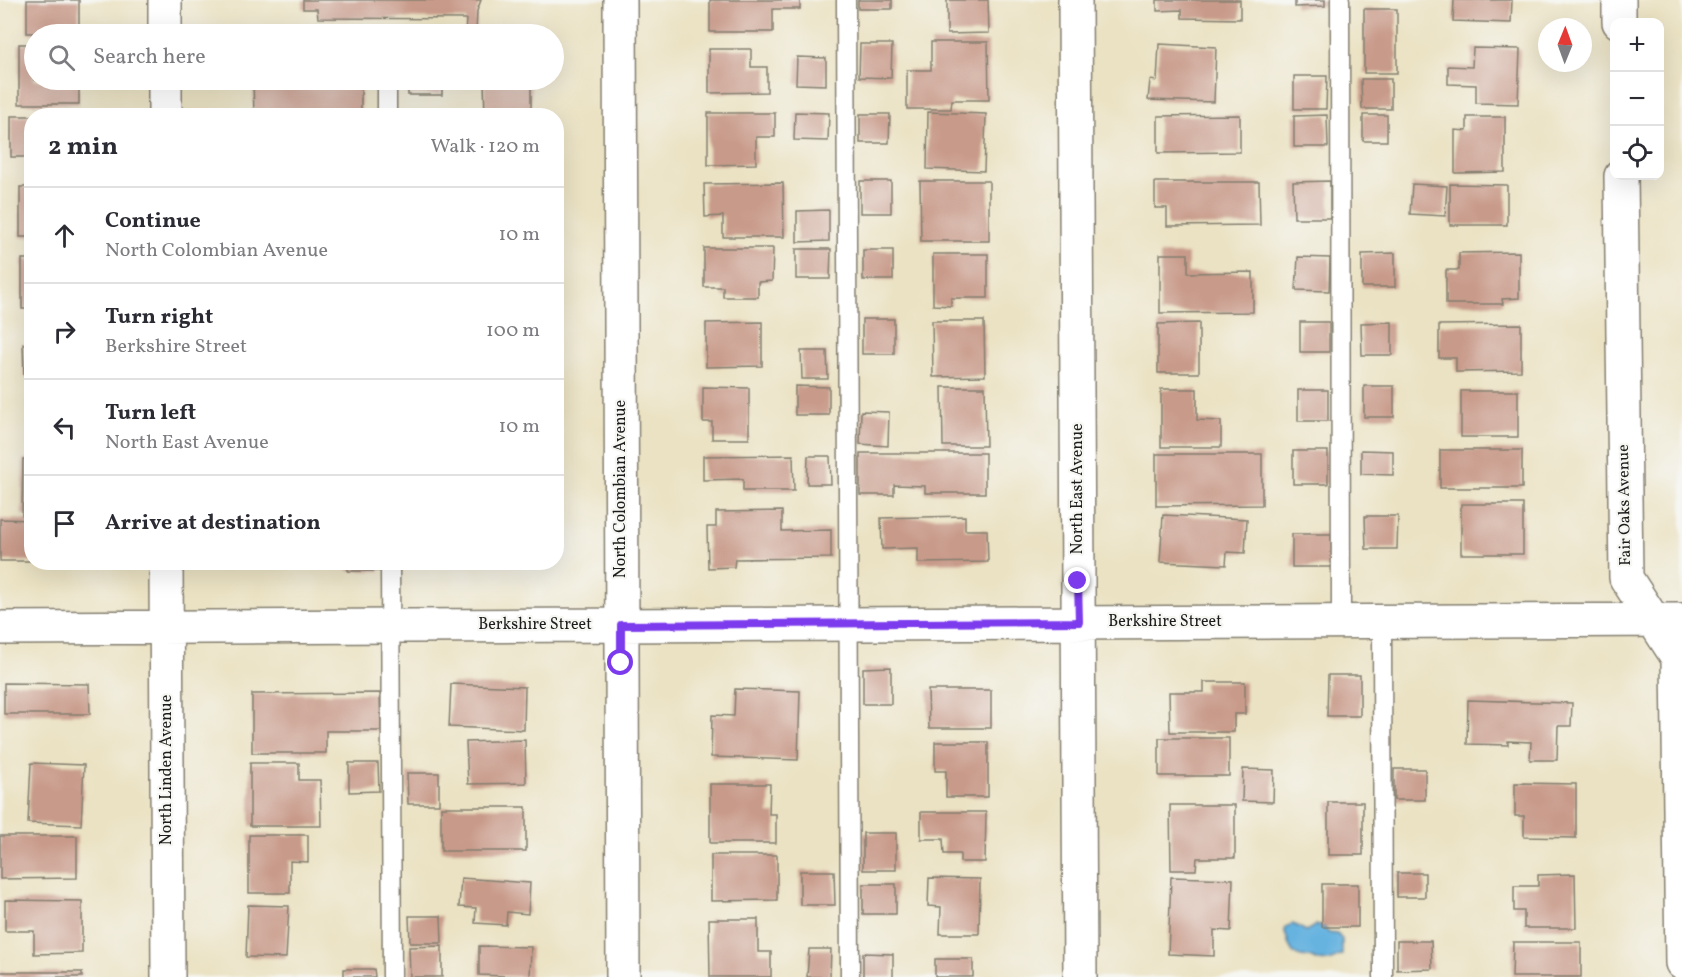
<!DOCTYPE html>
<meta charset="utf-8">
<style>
body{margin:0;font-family:Vollkorn,serif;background:#f2f2f3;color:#2b2b33}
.controls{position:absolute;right:18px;top:18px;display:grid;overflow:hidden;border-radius:12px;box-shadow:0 6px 24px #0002}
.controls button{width:54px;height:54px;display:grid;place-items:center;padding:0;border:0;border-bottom:2px solid #e1e1e2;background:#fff;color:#2b2b33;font:30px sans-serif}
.compass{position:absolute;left:1538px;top:18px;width:54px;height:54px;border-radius:50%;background:#fff;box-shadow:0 6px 24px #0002;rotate:1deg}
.stop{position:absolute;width:18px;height:18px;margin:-14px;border:4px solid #7c3aed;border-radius:50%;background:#fff}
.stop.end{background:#7c3aed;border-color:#fff;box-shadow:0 2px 6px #0008}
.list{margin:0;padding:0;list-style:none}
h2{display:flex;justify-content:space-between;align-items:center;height:78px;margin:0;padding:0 24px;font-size:26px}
h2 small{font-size:20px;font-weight:400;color:#7c7c81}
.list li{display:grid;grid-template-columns:39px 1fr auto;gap:18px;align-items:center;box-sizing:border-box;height:96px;padding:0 24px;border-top:2px solid #e1e1e2}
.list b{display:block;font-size:22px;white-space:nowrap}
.list p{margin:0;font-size:20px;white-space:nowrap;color:#7c7c81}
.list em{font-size:20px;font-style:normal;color:#7c7c81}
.icon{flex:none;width:33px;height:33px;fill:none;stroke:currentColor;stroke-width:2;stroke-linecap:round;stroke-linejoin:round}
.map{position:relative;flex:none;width:1682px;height:977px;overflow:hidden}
.search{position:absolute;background:#fff;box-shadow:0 6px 24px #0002;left:24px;top:24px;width:540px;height:66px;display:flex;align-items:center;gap:15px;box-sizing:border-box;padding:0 21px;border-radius:33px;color:#7c7c81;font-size:22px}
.panel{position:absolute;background:#fff;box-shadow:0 6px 24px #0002;left:24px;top:108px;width:540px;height:462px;border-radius:24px}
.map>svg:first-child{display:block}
.water{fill:#66b3e0;stroke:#41687e;stroke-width:1.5}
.building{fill:#c89a89}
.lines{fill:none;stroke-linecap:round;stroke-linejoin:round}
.lane-casing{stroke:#847f70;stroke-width:21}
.street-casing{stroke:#847f70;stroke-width:36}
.lane{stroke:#fff;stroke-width:18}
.street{stroke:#fff;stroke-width:33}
.route{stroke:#7c3aed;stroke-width:8}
.labels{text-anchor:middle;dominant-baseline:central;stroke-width:4.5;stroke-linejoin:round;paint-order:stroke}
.street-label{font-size:16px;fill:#1c1c1c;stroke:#f6f6f2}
</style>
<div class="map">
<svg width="1682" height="977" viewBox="0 0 1682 977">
<rect width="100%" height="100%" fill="#f6f6f2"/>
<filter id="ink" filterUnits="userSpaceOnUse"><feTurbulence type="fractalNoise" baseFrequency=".0167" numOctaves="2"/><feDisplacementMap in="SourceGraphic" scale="12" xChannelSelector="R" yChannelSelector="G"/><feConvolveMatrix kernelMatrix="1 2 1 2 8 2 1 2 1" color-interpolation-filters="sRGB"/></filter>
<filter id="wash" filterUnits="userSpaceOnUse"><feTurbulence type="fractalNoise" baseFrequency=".008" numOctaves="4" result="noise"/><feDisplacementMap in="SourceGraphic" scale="24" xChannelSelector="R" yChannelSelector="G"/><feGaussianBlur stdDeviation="1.35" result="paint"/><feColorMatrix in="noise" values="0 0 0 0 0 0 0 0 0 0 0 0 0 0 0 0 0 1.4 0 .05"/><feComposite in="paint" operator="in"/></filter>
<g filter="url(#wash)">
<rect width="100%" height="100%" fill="#ebe2c3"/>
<path class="water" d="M1293 924 1306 931 1316 925 1324 927 1329 933 1337 934 1342 939V955C1330 961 1323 965 1310 957 1297 959 1292 954 1288 942 1287 936 1284 934 1285 927Z"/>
<g id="blocks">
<path class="building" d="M27 0H79V33H27Z
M303 0H481L477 11 476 34H465L466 19 318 18 317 9H303Z
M710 0H800V9H773V32H710Z
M858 0H892V9H858Z
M947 0H988L989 33 947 34Z
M1157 0H1240V19L1182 18V10L1157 11Z
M1295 0H1325V6L1295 7Z
M1454 0H1512L1511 23 1453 21Z
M1364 9H1397V73H1364Z
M931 42H988L989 100H952L951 109H907V70H931Z
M19 44H34V80H79V104H19Z
M860 44H892L891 78 859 77Z
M1159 44 1216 47 1214 102 1148 100 1150 80 1157 81Z
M1473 48 1520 49 1518 104 1476 103V85L1448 84V66L1472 67Z
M709 49H751V67H767V92L709 93Z
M797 57 826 58V85L796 84Z
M1294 76H1327L1326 109H1294Z
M1361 79H1391V109H1362Z
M253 80H361V116H254Z
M408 80H442V95H408Z
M470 80H531V116H485L484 82 470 84Z
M795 112 829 113 828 141 794 140Z
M928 112 986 114 984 171 927 169Z
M708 113H775V137H756V164L708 165Z
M860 114H890L889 143H860Z
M1240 115V152L1158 153V116Z
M1327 115 1328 147H1294V116Z
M1363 115H1387V141H1363Z
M11 116H32V157H11Z
M1467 117H1505V172L1455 173V130L1467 131Z
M860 181H891V213H860Z
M920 181H989V241H921Z
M1330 181V218H1294L1293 182Z
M1155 182H1259L1260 225 1167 226V208H1155Z
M783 183 784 237H723V216L705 217 704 184Z
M1412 184 1447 186 1445 216 1410 214Z
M1450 184 1507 185V225H1450Z
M20 187H32V237H20Z
M829 210V241L797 242V211Z
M704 248H773L772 281 758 282V297H723V287H704Z
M796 249H831L830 279H796Z
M863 250H893V280H863Z
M1519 252V298L1502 299 1503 304H1446V270H1459V253Z
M1395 253V287H1362V254Z
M933 254H988V298H951V306L933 305Z
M1160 254H1188V273L1253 272V312L1160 313Z
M1298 257 1330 258 1329 291 1296 290Z
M22 259H32V309H22Z
M862 319H894V354H862Z
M932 321H984L985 376 933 377Z
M762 322V366L706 367V323Z
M1300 322H1329V352H1300Z
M1392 322V355H1362L1361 323Z
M1199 323V373H1158V324Z
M1521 324V371L1456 372V358H1439V325Z
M32 343V376H24L23 344Z
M801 351H827L828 379H802Z
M795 386 829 387V415H795Z
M1364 386H1394V417H1364Z
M703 387 749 388V439H712V422H703Z
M942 387H985L986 446H943Z
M1161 389H1197V420L1221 421V447H1161Z
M1298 390H1328V421H1298Z
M1461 391H1518V437H1461Z
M861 411 889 412 888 446 860 444Z
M1361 450 1393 451V475L1361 474Z
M1440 450H1522V488H1440Z
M1293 451H1328V484H1293Z
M860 453H985V493H925V486L894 485V495H860Z
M1156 454H1262V505L1156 506Z
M793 455 794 491H743V479L703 480V456Z
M808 456H830L831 484H807Z
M23 459H32V515H22Z
M1461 504H1523V554H1461Z
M782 511V531L831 530V558L735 559 734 567 708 568 707 527H716V512Z
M1163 515 1247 519 1245 553 1227 552 1226 565 1160 562Z
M965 516V530H987L988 562 918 563V548L882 549 881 518Z
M1365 516H1398L1397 549H1366Z
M0 519 32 520V561H0Z
M1292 534H1331L1332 567H1292Z
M348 562H379L380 571H348Z
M891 667V704H863V668Z
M1328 675H1360V716H1327Z
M1204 682H1245V714H1234V732H1170L1169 692H1204Z
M4 683 89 684 90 714H4Z
M451 684 525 687 524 730 449 727Z
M735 689 800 691 798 760 711 757 712 715 734 716Z
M928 690H991V728H929Z
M380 693 381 731H326V753H252V694Z
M1468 700 1572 703 1571 726H1558L1557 760H1530L1531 742 1508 741V745L1467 744Z
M1159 738H1229V776H1159Z
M525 740 526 783 468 784 466 742Z
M935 742H988V797H946V771H935Z
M31 763 84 765 81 825 28 823Z
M250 763H299V780H320L321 826H250Z
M349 763H378L379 791 349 792Z
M1243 769 1274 770 1273 802 1242 801Z
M1394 769H1425V800H1394Z
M407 773H439V804H408Z
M1515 783 1576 784V838L1524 837V816H1515Z
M710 784H770L769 814H776V843H710Z
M1328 802H1363V855H1328Z
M1170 805H1235V858H1197L1196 870H1171Z
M441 807H526V851H441Z
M921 812H986L985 862H960V854H944L943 839H921Z
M863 833H896V870H863Z
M249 835H308V862L290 861V893H249Z
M0 836H77V878L0 879Z
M711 855H777V900L711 901Z
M800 871H834L835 905H800Z
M1397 873H1425V897H1397Z
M1575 874 1576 928H1524V911H1514V886H1538V875Z
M1171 877 1233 879 1231 931 1214 930V956L1168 954Z
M461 878 530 883 528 914 507 912 506 925 475 923 476 908 459 907Z
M929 878 980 879 979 934H940L941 907 928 906Z
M863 884H896V914H863Z
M1322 884H1358V927H1322Z
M5 900 82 901V953L34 954V931H5Z
M248 905 289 906 286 958 246 957Z
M409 916H441L442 943H410Z
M709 919H758V952H771V977H710Z
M1397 941H1431L1432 969 1397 970Z
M1513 942H1581V977H1512Z
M442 946V977H410L409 947Z
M479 946 531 947 530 977 479 975Z
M809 949H831L830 977H807Z
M863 953 893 954V977H863Z
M935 959H973V977H935Z
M344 969H374L375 977H344Z
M0 972H82V977H0Z"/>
</g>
</g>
<g filter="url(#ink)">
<use href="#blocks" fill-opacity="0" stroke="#847f70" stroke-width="1.5"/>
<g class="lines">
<g class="lane-casing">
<path id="lane" d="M846 0 850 977
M1340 0 1341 622
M387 80V116
M390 562 392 977
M1382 621 1383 977"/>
</g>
<g class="street-casing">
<path id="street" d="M165 0V34
M620 0 623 977
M1075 0 1080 977
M1619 0V22
M165 80V116
M1621 176 1626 578 1678 658 1682 963
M166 562 168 977
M0 628 1682 620"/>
</g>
<use href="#lane" class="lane"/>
<use href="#street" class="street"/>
</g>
</g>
<g class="lines" filter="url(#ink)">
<path class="route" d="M621 663V625L1079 622 1078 581"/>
</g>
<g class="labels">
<g class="street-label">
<text transform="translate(621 489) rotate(-90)">North Colombian Avenue</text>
<text transform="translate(1078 489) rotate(-90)">North East Avenue</text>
<text transform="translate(1625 505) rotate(-91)">Fair Oaks Avenue</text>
<text x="1165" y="622">Berkshire Street</text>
<text x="535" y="625">Berkshire Street</text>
<text transform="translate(167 770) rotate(-90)">North Linden Avenue</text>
</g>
</g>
</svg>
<div class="controls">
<button>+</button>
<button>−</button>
<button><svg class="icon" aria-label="locate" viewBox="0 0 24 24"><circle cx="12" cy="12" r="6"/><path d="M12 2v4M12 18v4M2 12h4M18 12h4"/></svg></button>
</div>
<svg class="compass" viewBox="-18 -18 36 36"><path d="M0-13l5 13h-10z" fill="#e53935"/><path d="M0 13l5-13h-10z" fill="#7c7c81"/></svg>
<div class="stop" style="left:621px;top:663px"></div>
<div class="stop end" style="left:1078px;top:581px"></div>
<div class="search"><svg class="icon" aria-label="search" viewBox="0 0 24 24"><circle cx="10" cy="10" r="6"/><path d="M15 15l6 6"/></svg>Search here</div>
<section class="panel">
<h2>2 min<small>Walk · 120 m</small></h2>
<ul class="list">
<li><svg class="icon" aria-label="ahead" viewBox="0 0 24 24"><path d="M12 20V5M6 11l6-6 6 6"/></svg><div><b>Continue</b><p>North Colombian Avenue</p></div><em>10 m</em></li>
<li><svg class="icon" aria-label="right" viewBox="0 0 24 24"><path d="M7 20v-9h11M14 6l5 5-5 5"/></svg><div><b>Turn right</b><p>Berkshire Street</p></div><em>100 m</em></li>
<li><svg class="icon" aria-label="left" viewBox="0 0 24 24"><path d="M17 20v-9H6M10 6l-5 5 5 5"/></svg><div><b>Turn left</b><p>North East Avenue</p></div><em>10 m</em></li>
<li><svg class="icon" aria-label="arrive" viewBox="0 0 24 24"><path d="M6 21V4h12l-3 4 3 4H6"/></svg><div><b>Arrive at destination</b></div></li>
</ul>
</section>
</div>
